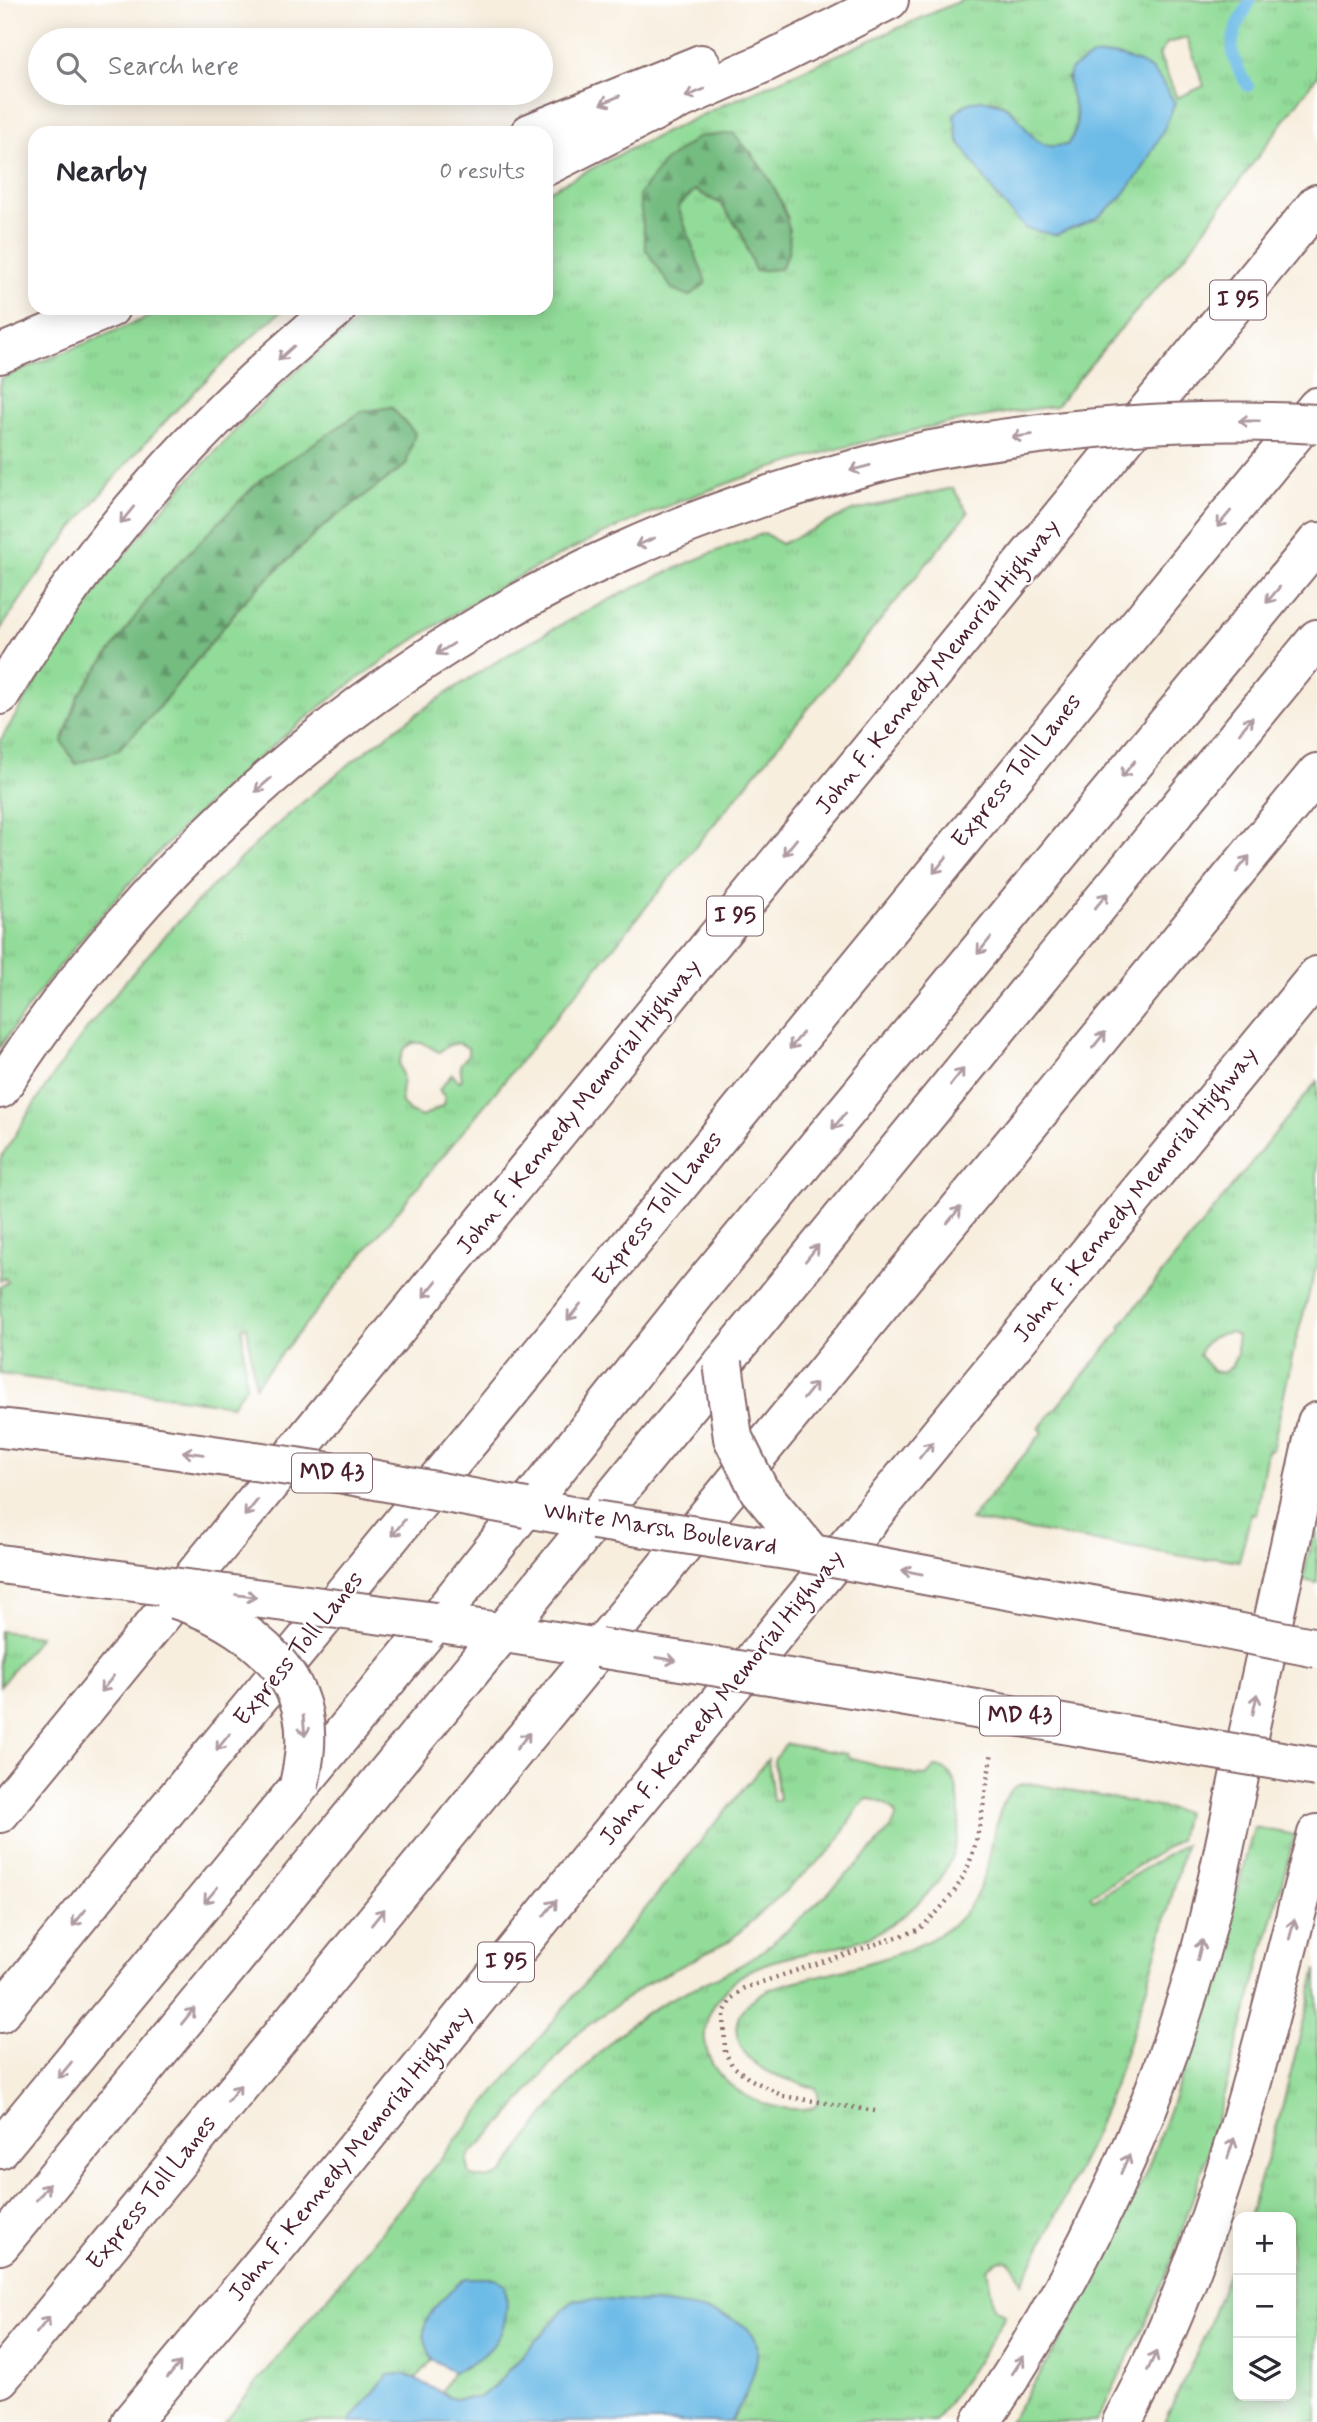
<!DOCTYPE html>
<meta charset="utf-8">
<style>
body{margin:0;font-family:Mynerve,sans-serif;background:#f2f2f3;color:#2b2b33}
.controls{position:absolute;right:21px;bottom:21px;display:grid;overflow:hidden;border-radius:14px;box-shadow:0 4px 18px #0003}
.controls button{width:63px;height:63px;display:grid;place-items:center;padding:0;border:0;border-bottom:2px solid #e1e1e2;background:#fff;color:#2b2b33;font:35px sans-serif}
.list{margin:0;padding:0;list-style:none}
h2{display:flex;justify-content:space-between;align-items:center;height:91px;margin:0;padding:0 28px;font-size:30px}
h2 small{font-size:23px;font-weight:400;color:#7c7c81}
.icon{flex:none;width:38px;height:38px;fill:none;stroke:currentColor;stroke-width:2;stroke-linecap:round;stroke-linejoin:round}
.map{position:relative;flex:none;width:1317px;height:2422px;overflow:hidden}
.search{position:absolute;background:#fff;box-shadow:0 4px 18px #0003;left:28px;top:28px;width:525px;height:77px;display:flex;align-items:center;gap:18px;box-sizing:border-box;padding:0 24px;border-radius:38px;color:#7c7c81;font-size:26px}
.panel{position:absolute;background:#fff;box-shadow:0 4px 18px #0003;left:28px;top:126px;width:525px;height:189px;border-radius:21px}
.map>svg:first-child{display:block}
.grass{fill:url(#grass-tufts);stroke:#6e7e62;stroke-width:2;fill-rule:evenodd}
.forest{fill:url(#forest-firs);stroke:#606e56;stroke-width:2}
.water{fill:#6dbbe7;stroke:#5c6d89;stroke-width:2}
.lines{fill:none;stroke-linecap:round;stroke-linejoin:round}
.stream{stroke:#6dbbe7;stroke-width:12}
.highway-casing{stroke:#87676a;stroke-width:42}
.path{stroke:#87676a;stroke-width:4.5;stroke-dasharray:2 5;stroke-linecap:butt}
.highway{stroke:#fff;stroke-width:38}
.highway-bridge-casing{stroke:#87676a;stroke-width:42;stroke-linecap:butt}
.highway-bridge{stroke:#fff;stroke-width:38}
.oneway{stroke:#ae9aa0}
.labels{text-anchor:middle;dominant-baseline:central;stroke-width:5;stroke-linejoin:round;paint-order:stroke}
.shield{fill:#fff;stroke:#80626b;stroke-width:2}
.shield-label{font-size:23px;font-weight:bold;fill:#4a1f2b}
.street-label{font-size:24px;fill:#4a1f2b;stroke:#fff}
</style>
<div class="map">
<svg width="1317" height="2422" viewBox="0 0 1317 2422">
<defs>
<pattern id="grass-tufts" width="24" height="20" patternUnits="userSpaceOnUse" patternTransform="scale(1.75)"><rect width="24" height="20" fill="#92dc99"/><path d="M3 7l-1-3M5 7V3M7 7l1-3M15 17l-1-3M17 17v-4M19 17l1-3" fill="none" stroke="#7fbc84"/></pattern>
<pattern id="forest-firs" width="22" height="20" patternUnits="userSpaceOnUse" patternTransform="scale(1.75)"><rect width="22" height="20" fill="#75bc81"/><path d="M5 1l3.5 6h-7zM16 11l3.5 6h-7z" fill="#62986a"/></pattern>
</defs>
<rect width="100%" height="100%" fill="#fff"/>
<filter id="ink" filterUnits="userSpaceOnUse"><feTurbulence type="fractalNoise" baseFrequency=".0143" numOctaves="2"/><feDisplacementMap in="SourceGraphic" scale="14" xChannelSelector="R" yChannelSelector="G"/><feConvolveMatrix kernelMatrix="1 2 1 2 8 2 1 2 1" color-interpolation-filters="sRGB"/></filter>
<filter id="wash" filterUnits="userSpaceOnUse"><feTurbulence type="fractalNoise" baseFrequency=".00686" numOctaves="4" result="noise"/><feDisplacementMap in="SourceGraphic" scale="28" xChannelSelector="R" yChannelSelector="G"/><feGaussianBlur stdDeviation="1.57" result="paint"/><feColorMatrix in="noise" values="0 0 0 0 0 0 0 0 0 0 0 0 0 0 0 0 0 1.4 0 .05"/><feComposite in="paint" operator="in"/></filter>
<g filter="url(#wash)">
<rect width="100%" height="100%" fill="#f7eede"/>
<path class="grass" d="M962 0H1317V76L1184 257 1116 334 1056 406C888 427 720 475 568 551 342 663 142 839 0 1047V741L59 645 112 569 177 492 246 419 303 365 373 308H546V192L632 148 721 106ZM1187 38 1204 86 1177 98 1159 55 1167 43ZM1067 78 1175 103C1161 137 1143 168 1121 198H998L958 140 962 106C1023 82 1014 140 1050 146 1055 147 1062 145 1067 145 1083 123 1074 102 1067 78ZM751 152 788 218 755 270 741 232 721 204 695 190 678 207 705 283 639 195ZM391 407 406 465 326 524 246 599 154 713Z
M170 308H285C173 403 81 507 0 630V379Z
M953 488 968 513 255 1386 247 1326 242 1327 246 1386 232 1405 0 1374V1287L8 1282 5 1278 0 1281C0 1252 0 1224 0 1196 0 1185 0 1171 0 1161 2 1153 10 1144 14 1137 35 1101 59 1066 84 1033 225 849 410 696 619 595 666 572 715 550 765 533L781 544 852 511ZM413 1043H423L439 1052 449 1045 459 1043 468 1048V1055L460 1065 462 1080 459 1081 452 1074 439 1090 445 1097 444 1105 422 1117 410 1112 402 1104 401 1092 403 1079 399 1063 404 1049Z
M1317 1081V1265L1295 1344 1272 1450H1267L1256 1515 1251 1514 1239 1561 1215 1557 1206 1560 970 1520 1043 1432 1039 1428 1122 1329 1120 1326ZM1231 1332 1237 1336V1355L1231 1367 1222 1373 1213 1371 1199 1355C1205 1339 1215 1334 1231 1332Z
M1317 1516V1583L1303 1580Z
M0 1631 40 1636 0 1686Z
M786 1744 847 1754 848 1757 914 1775 926 1776 935 1767C957 1769 958 1791 959 1808 961 1840 952 1867 930 1891 912 1910 891 1928 866 1938 826 1954 762 1953 731 1984 716 1999 703 2019 705 2040 708 2087 773 2118 815 2107 820 2099 820 2095 815 2088 786 2079 749 2072 738 2039 733 2022 741 2008 755 1998 770 1986 791 1983 809 1978 855 1966 921 1954 957 1921 971 1908 980 1890 986 1871 992 1850 997 1793 1019 1785 1024 1782 1034 1784 1040 1785L1185 1812 1179 1840 1090 1896 1093 1900 1185 1844C1161 1941 1135 2037 1096 2130 1074 2182 1047 2233 1022 2283 1016 2265 1006 2250 987 2269L994 2308 1005 2315 987 2347 935 2422H730C746 2399 751 2381 756 2354L730 2317 689 2308 584 2299 574 2300 567 2306 494 2387 478 2398 455 2399 441 2392 453 2372 467 2367 440 2303C421 2325 422 2333 432 2360L416 2379 404 2374 388 2375 349 2422H225L768 1759 773 1800H779L774 1760ZM866 1799C875 1799 895 1805 896 1816 897 1834 777 1941 757 1955 718 1982 669 1993 631 2024 580 2066 540 2119 503 2173 493 2179 481 2180 470 2175L467 2161 470 2154 505 2120 576 2034 646 1984 728 1942 831 1850C841 1838 857 1805 866 1799Z
M1254 1827 1295 1835 1206 2159 1171 2263 1145 2325 1096 2422H1009L1066 2332 1090 2288 1146 2173 1200 2027Z
M1317 1969V2422H1164L1206 2333 1238 2247V2396H1291V2217H1249L1281 2112Z"/>
<path class="forest" d="M733 133C760 162 794 206 789 249 788 256 783 263 780 269L755 271 741 232 721 204 695 190 678 207 706 283 690 296 672 289 646 250 639 195 664 162 698 137Z
M391 407 415 433 406 465 326 524 246 599 154 713 118 750 76 764 62 742 79 695 161 581 262 478 361 412Z"/>
<path class="water" d="M1114 55C1154 66 1154 68 1175 103L1164 129 1142 170 1121 198 1096 219 1055 235 1025 228 998 198 958 140 954 115C962 106 971 99 983 100 1023 102 1022 141 1050 146 1055 147 1062 145 1067 145 1091 113 1062 97 1070 70L1093 56Z
M465 2278H496L505 2285C513 2327 494 2357 453 2372L432 2360C429 2351 424 2341 424 2332 424 2314 451 2289 465 2278Z
M584 2299C621 2301 734 2302 754 2336 766 2358 742 2404 730 2422H349L388 2375 404 2374 455 2399 478 2398 494 2387 567 2306 574 2300Z"/>
<g class="lines">
<path class="stream" d="M1248 86C1233 63 1226 46 1240 20 1243 13 1248 7 1250 0"/>
</g>
</g>
<g filter="url(#ink)">
<g class="lines">
<g class="highway-casing">
<path id="highway" d="M530 133 701 64
M546 166 665 106 764 63 889 0
M0 354 110 308
M0 695C88 547 204 417 337 308
M0 1089C149 858 367 666 619 553 718 508 820 476 926 451
M0 1428 137 1444
M526 1508 594 1520
M0 1564 82 1575
M979 1585 1175 1620
M435 1622 599 1648
M889 1694 1150 1739
M0 1813 1317 204
M0 2013 1317 407
M0 2149 435 1622 697 1292 1317 542
M0 2245 1317 639
M0 2378 1317 773
M131 2422 282 2240 592 1856 1317 976
M981 2422C1067 2296 1133 2161 1181 2016 1208 1937 1223 1853 1240 1772 1266 1655 1291 1538 1317 1422
M1122 2422C1220 2244 1265 2029 1317 1834"/>
</g>
<path class="path" d="M875 2111 783 2096 748 2078 732 2065 725 2052 724 2013 731 1999 744 1988 918 1930C935 1915 952 1898 963 1877 979 1849 986 1786 992 1752"/>
<use href="#highway" class="highway"/>
<g class="highway-bridge-casing">
<path id="highway-bridge" d="M926 451C1056 428 1185 416 1317 424
M723 1363 733 1438 759 1490 812 1554
M137 1444 344 1474 526 1508
M594 1520 812 1554 979 1585
M82 1575 435 1622
M175 1599C228 1616 292 1656 303 1715 308 1738 304 1762 299 1785
M1175 1620 1317 1648
M599 1648 889 1694
M1150 1739 1317 1767"/>
</g>
<use href="#highway-bridge" class="highway-bridge"/>
</g>
<defs><path id="oneway-shaft" d="M-6 0H5M1.5-3L5.5 0L1.5 3" fill="none" stroke-width="1.6" stroke-linecap="round" stroke-linejoin="round" transform="scale(1.75)"/></defs>
<g class="oneway">
<use href="#oneway-shaft" transform="translate(695 93) rotate(157)"/>
<use href="#oneway-shaft" transform="translate(610 100) rotate(157)"/>
<use href="#oneway-shaft" transform="translate(286 353) rotate(138)"/>
<use href="#oneway-shaft" transform="translate(1249 421) rotate(180)"/>
<use href="#oneway-shaft" transform="translate(1022 436) rotate(172)"/>
<use href="#oneway-shaft" transform="translate(860 468) rotate(165)"/>
<use href="#oneway-shaft" transform="translate(127 515) rotate(129)"/>
<use href="#oneway-shaft" transform="translate(1224 519) rotate(130)"/>
<use href="#oneway-shaft" transform="translate(645 542) rotate(157)"/>
<use href="#oneway-shaft" transform="translate(1273 595) rotate(130)"/>
<use href="#oneway-shaft" transform="translate(445 649) rotate(148)"/>
<use href="#oneway-shaft" transform="translate(1246 725) rotate(-50)"/>
<use href="#oneway-shaft" transform="translate(1128 769) rotate(129)"/>
<use href="#oneway-shaft" transform="translate(263 785) rotate(139)"/>
<use href="#oneway-shaft" transform="translate(790 847) rotate(129)"/>
<use href="#oneway-shaft" transform="translate(1243 864) rotate(-51)"/>
<use href="#oneway-shaft" transform="translate(940 865) rotate(129)"/>
<use href="#oneway-shaft" transform="translate(1101 901) rotate(-50)"/>
<use href="#oneway-shaft" transform="translate(984 946) rotate(129)"/>
<use href="#oneway-shaft" transform="translate(1099 1040) rotate(-51)"/>
<use href="#oneway-shaft" transform="translate(796 1041) rotate(129)"/>
<use href="#oneway-shaft" transform="translate(957 1077) rotate(-51)"/>
<use href="#oneway-shaft" transform="translate(839 1121) rotate(130)"/>
<use href="#oneway-shaft" transform="translate(954 1215) rotate(-50)"/>
<use href="#oneway-shaft" transform="translate(812 1253) rotate(-51)"/>
<use href="#oneway-shaft" transform="translate(430 1289) rotate(129)"/>
<use href="#oneway-shaft" transform="translate(574 1312) rotate(129)"/>
<use href="#oneway-shaft" transform="translate(810 1391) rotate(-51)"/>
<use href="#oneway-shaft" transform="translate(926 1450) rotate(-51)"/>
<use href="#oneway-shaft" transform="translate(193 1453) rotate(-172)"/>
<use href="#oneway-shaft" transform="translate(251 1508) rotate(129)"/>
<use href="#oneway-shaft" transform="translate(398 1528) rotate(129)"/>
<use href="#oneway-shaft" transform="translate(912 1572) rotate(-169)"/>
<use href="#oneway-shaft" transform="translate(246 1596) rotate(7)"/>
<use href="#oneway-shaft" transform="translate(666 1659) rotate(9)"/>
<use href="#oneway-shaft" transform="translate(107 1684) rotate(129)"/>
<use href="#oneway-shaft" transform="translate(1255 1704) rotate(-78)"/>
<use href="#oneway-shaft" transform="translate(304 1726) rotate(85)"/>
<use href="#oneway-shaft" transform="translate(523 1741) rotate(-51)"/>
<use href="#oneway-shaft" transform="translate(223 1742) rotate(129)"/>
<use href="#oneway-shaft" transform="translate(211 1895) rotate(130)"/>
<use href="#oneway-shaft" transform="translate(550 1908) rotate(-51)"/>
<use href="#oneway-shaft" transform="translate(378 1917) rotate(-51)"/>
<use href="#oneway-shaft" transform="translate(79 1918) rotate(129)"/>
<use href="#oneway-shaft" transform="translate(1292 1929) rotate(-75)"/>
<use href="#oneway-shaft" transform="translate(1200 1950) rotate(-76)"/>
<use href="#oneway-shaft" transform="translate(188 2016) rotate(-51)"/>
<use href="#oneway-shaft" transform="translate(65 2070) rotate(130)"/>
<use href="#oneway-shaft" transform="translate(234 2093) rotate(-51)"/>
<use href="#oneway-shaft" transform="translate(1231 2148) rotate(-72)"/>
<use href="#oneway-shaft" transform="translate(1125 2164) rotate(-66)"/>
<use href="#oneway-shaft" transform="translate(43 2192) rotate(-51)"/>
<use href="#oneway-shaft" transform="translate(43 2325) rotate(-51)"/>
<use href="#oneway-shaft" transform="translate(1152 2361) rotate(-65)"/>
<use href="#oneway-shaft" transform="translate(1018 2365) rotate(-57)"/>
<use href="#oneway-shaft" transform="translate(174 2370) rotate(-50)"/>
</g>
</g>
<g class="labels">
<g class="shield">
<rect x="1210" y="280.5" width="56" height="39" rx="5"/>
<rect x="707" y="896.5" width="56" height="39" rx="5"/>
<rect x="292" y="1453.5" width="80" height="39" rx="5"/>
<rect x="980" y="1696.5" width="80" height="39" rx="5"/>
<rect x="478" y="1942.5" width="56" height="39" rx="5"/>
</g>
<g class="shield-label">
<text x="1238" y="300">I 95</text>
<text x="735" y="916">I 95</text>
<text x="332" y="1473">MD 43</text>
<text x="1020" y="1716">MD 43</text>
<text x="506" y="1962">I 95</text>
</g>
<g class="street-label">
<text transform="translate(938 667) rotate(-51)">John F. Kennedy Memorial Highway</text>
<text transform="translate(1017 771) rotate(-51)">Express Toll Lanes</text>
<text transform="translate(579 1107) rotate(-51)">John F. Kennedy Memorial Highway</text>
<text transform="translate(1136 1195) rotate(-51)">John F. Kennedy Memorial Highway</text>
<text transform="translate(658 1209) rotate(-51)">Express Toll Lanes</text>
<text transform="translate(660 1529) rotate(9)">White Marsh Boulevard</text>
<text transform="translate(299 1649) rotate(-51)">Express Toll Lanes</text>
<text transform="translate(722 1698) rotate(-51)">John F. Kennedy Memorial Highway</text>
<text transform="translate(351 2154) rotate(-51)">John F. Kennedy Memorial Highway</text>
<text transform="translate(152 2193) rotate(-51)">Express Toll Lanes</text>
</g>
</g>
</svg>
<div class="controls">
<button>+</button>
<button>−</button>
<button><svg class="icon" aria-label="layers" viewBox="0 0 24 24"><path d="M12 4l9 5-9 5-9-5zM3 14l9 5 9-5"/></svg></button>
</div>
<div class="search"><svg class="icon" aria-label="search" viewBox="0 0 24 24"><circle cx="10" cy="10" r="6"/><path d="M15 15l6 6"/></svg>Search here</div>
<section class="panel">
<h2>Nearby<small>0 results</small></h2>
<ul class="list">
</ul>
</section>
</div>
